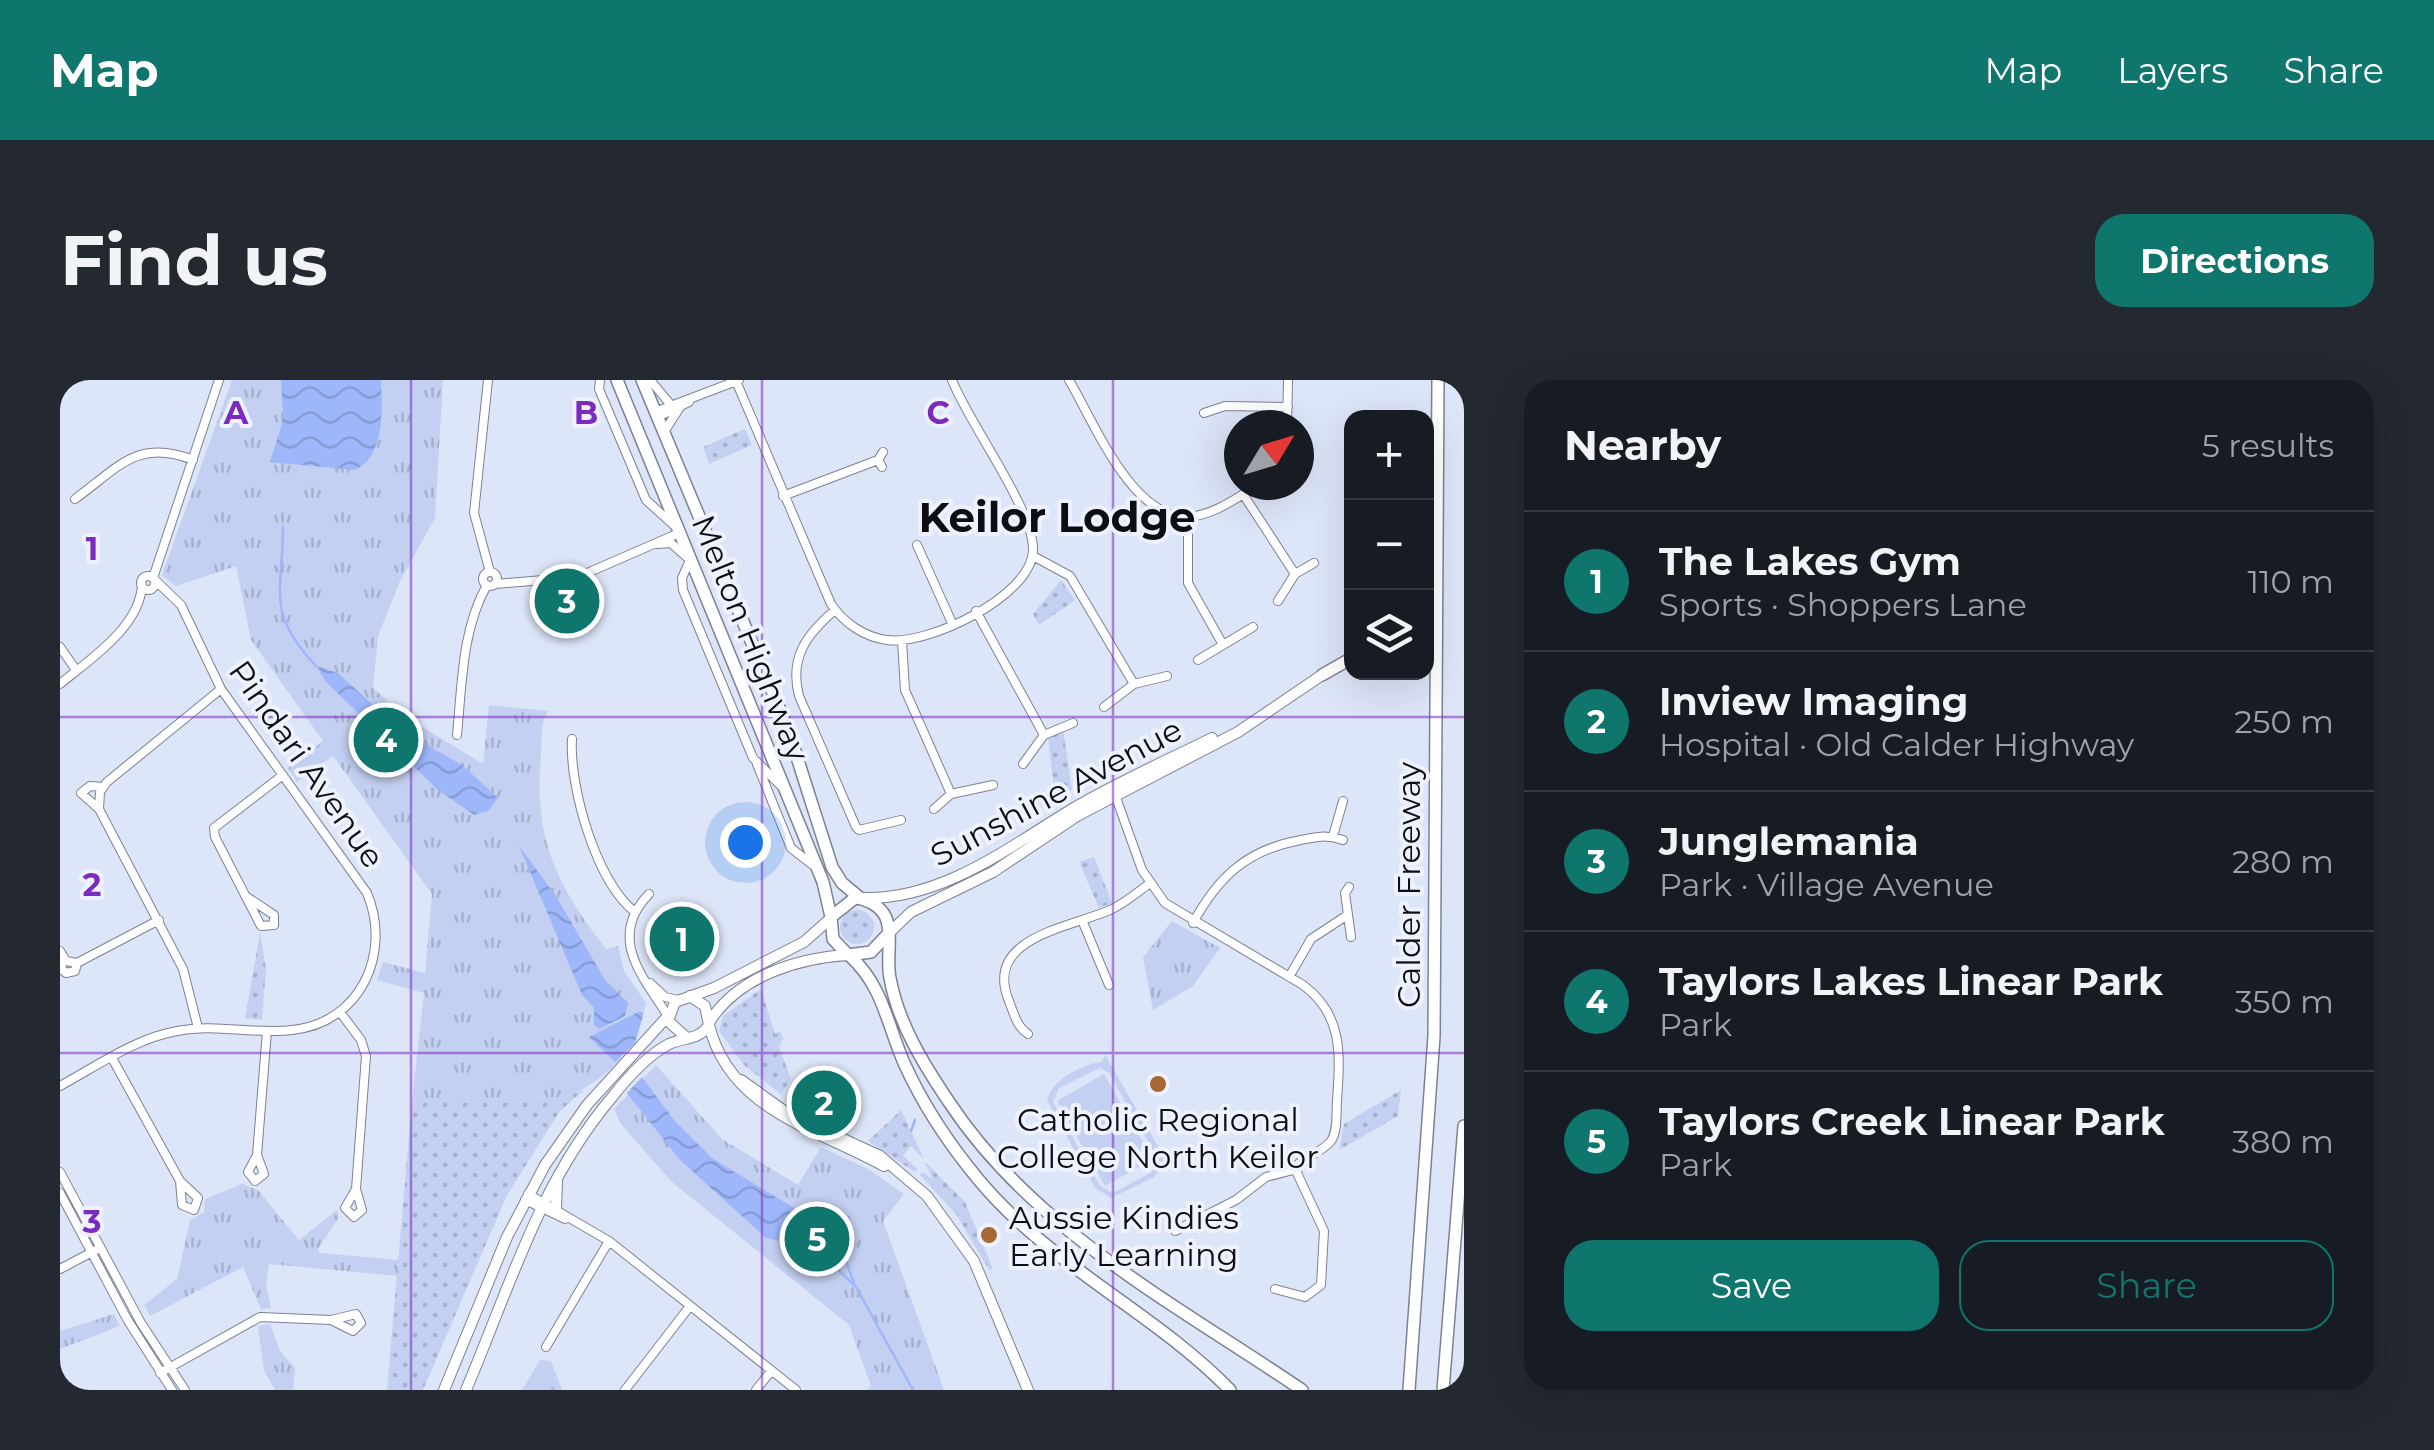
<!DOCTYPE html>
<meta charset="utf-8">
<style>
body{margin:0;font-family:Montserrat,sans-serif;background:#242831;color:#f1f3f6}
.controls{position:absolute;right:30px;top:30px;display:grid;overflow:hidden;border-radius:20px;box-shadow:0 10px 40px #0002}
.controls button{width:90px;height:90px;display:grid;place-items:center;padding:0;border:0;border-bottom:2px solid #363941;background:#171b24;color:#f1f3f6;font:50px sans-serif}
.compass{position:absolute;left:1164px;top:30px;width:90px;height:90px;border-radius:50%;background:#171b24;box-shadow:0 10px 40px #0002;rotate:52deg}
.you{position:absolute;left:685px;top:462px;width:35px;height:35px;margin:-25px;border:8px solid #fff;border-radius:50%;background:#1a73e8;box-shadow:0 0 0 15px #1a73e833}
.badge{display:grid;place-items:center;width:65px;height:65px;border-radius:50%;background:#0f766e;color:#fff;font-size:32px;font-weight:700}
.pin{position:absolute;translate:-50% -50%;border:5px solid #fff;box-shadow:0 2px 10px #0006}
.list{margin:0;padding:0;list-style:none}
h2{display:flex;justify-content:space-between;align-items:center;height:130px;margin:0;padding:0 40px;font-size:42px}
h2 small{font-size:32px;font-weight:400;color:#9ea1a6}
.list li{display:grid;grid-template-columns:65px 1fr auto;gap:30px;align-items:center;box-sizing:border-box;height:140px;padding:0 40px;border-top:2px solid #363941}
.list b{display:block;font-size:38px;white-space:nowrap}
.list p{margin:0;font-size:32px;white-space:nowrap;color:#9ea1a6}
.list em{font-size:32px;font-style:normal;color:#9ea1a6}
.actions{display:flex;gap:20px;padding:30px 40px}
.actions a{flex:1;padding:22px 0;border:2px solid #0f766e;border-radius:30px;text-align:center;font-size:35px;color:#0f766e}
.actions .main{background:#0f766e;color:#fff}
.icon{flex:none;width:55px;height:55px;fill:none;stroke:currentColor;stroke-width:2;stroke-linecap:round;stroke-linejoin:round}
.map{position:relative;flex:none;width:1404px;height:1010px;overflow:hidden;border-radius:30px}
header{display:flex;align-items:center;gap:60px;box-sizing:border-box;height:140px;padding:0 50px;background:#0f766e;color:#fff}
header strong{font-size:48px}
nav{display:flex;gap:55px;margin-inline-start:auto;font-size:35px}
.intro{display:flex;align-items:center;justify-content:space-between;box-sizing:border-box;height:240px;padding:0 60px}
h1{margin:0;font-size:70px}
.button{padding:25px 45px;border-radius:30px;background:#0f766e;color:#fff;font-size:35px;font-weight:700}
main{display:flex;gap:60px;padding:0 60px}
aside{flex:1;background:#171b24;border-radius:30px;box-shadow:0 10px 40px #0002}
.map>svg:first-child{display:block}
.grass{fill:url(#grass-dots)}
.park{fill:url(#park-tufts)}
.pitch{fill:#c3d0f1;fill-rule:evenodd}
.water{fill:url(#water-waves)}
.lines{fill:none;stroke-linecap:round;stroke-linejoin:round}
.stream{stroke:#9eb7fb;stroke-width:2.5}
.minor-casing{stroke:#7b8293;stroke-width:10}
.major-casing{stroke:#7b8293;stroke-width:12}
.highway-casing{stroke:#7b8293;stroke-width:14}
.minor{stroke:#fff;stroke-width:8}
.major{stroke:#fff;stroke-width:10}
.highway{stroke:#fff;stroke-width:11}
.grid{fill:none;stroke:#7b2cbf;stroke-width:2.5;stroke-opacity:0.55}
.poi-dot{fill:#a86831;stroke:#edf2fe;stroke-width:4}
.labels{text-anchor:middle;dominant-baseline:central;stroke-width:8;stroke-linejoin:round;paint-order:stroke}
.street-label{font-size:32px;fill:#0c0e14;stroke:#edf2fe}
.poi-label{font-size:32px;fill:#0c0e14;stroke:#edf2fe}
.district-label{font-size:42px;font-weight:bold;fill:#0c0e14;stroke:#edf2fe}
.grid-label{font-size:32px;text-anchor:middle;font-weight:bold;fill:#7b2cbf;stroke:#edf2fe;stroke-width:8;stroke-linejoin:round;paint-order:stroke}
</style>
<header>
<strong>Map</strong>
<nav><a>Map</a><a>Layers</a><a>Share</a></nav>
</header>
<div class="intro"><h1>Find us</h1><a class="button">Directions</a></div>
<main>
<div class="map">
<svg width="1404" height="1010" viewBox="0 0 1404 1010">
<defs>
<pattern id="grass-dots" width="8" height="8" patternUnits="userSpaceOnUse" patternTransform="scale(2.5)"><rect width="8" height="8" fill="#c3d0f1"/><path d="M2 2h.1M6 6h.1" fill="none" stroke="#a6b1ce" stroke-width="1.8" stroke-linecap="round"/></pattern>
<pattern id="park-tufts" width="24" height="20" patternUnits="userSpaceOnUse" patternTransform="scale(2.5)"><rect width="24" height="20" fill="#c3d0f1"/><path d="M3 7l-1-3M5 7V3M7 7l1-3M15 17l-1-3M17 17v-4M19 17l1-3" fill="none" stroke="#a6b1ce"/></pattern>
<pattern id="water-waves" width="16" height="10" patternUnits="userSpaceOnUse" patternTransform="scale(2.5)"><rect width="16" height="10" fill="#9eb7fb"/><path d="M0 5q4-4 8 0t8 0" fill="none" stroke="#879cd6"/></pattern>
</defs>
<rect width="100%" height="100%" fill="#dde5f8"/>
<path class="grass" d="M685 49 692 65 649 84 643 67Z
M1001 200 1015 220 979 245 973 234Z
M1003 349 1012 410 995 418 988 357Z
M1034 477 1052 523 1039 528 1019 482Z
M780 547a17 17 0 1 1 34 0a17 17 0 1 1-34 0Z
M200 553 206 589 202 640 185 638Z
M701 609 715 654 720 651 723 659 719 667 731 699 721 714 685 686 659 651 663 636Z
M525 709 500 731 447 815 363 1010H327L352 720 506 717Z
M1341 710 1338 736 1279 770 1284 744Z
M841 730 864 779 851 766 843 776 858 789 855 792 808 761Z
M866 783 905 822 933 889 929 890 896 834 860 795 862 792 872 799Z"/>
<path class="park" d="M172 0H383L375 138 340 201 318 256 313 308 346 337 423 384 429 325 488 331C481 339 482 361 481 375 473 458 497 506 546 569L558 566 564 591 586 623C576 669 550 698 506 717L352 720 364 613 317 600 323 582 365 593 372 514 273 376 237 402 228 388 263 361 191 260 176 186 116 206 102 195Z
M1112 541 1160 568 1133 606 1093 630 1083 577Z
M596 685 662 759 738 805 761 767 808 789 844 814 823 841 884 1010H807L811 1006 789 945 612 802 560 743 554 729Z
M182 804 198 810 239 860 277 830 279 837 258 869 260 873 339 880 338 896 209 884 206 905 211 928 201 929 183 887 90 936 84 925 117 899 130 840 144 832 145 819Z
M54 934 60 946 0 969V951Z
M210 944 220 971 235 988 233 1010H215L204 990 198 946Z
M480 980 491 981 502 1010H462Z"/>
<path class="pitch" d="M1045 675 1110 787 1102 786 1094 797 1051 818 1035 808 987 720C991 701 1023 683 1042 682ZM1040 688 1049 693 1097 777 1092 792 1053 813 1040 806 993 722 999 708Z
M1044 694 1093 779 1045 806 997 721Z"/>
<path class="water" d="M221 0H321C322 30 326 74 295 90L210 82 223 40Z
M256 286 278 293 339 349 402 385 438 418 428 431 414 435 377 409 266 302Z
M459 466 496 516 545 600 568 623 565 636 539 649 534 645V628L522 615Z
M580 631 583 636 575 663 555 682 529 657Z
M582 697 614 740 652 778 734 828 737 840 728 856 720 861 706 858 619 779 567 713Z"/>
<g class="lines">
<path class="stream" d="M223 147C223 212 205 232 256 286
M851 751 855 740
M789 837C776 856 785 882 794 902
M767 879 796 907 853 1010"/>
<g class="minor-casing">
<path id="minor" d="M428 0 414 133 430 192
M540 0 539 9 586 120 617 148
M590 0 611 25
M1009 0C1034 42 1071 137 1127 137 1152 136 1177 118 1198 105
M676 1 771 224C784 243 804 257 827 260 868 266 971 216 973 171 975 131 909 44 892 0
M0 3 5 0
M595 32 679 0
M1144 33 1165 26 1228 27
M598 37 629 22
M1227 45 1228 0
M604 52 620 27
M822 87 818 80 823 72
M1183 114 1235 194
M723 116 818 80
M15 119C58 88 77 58 133 80
M1128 137V203L1162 263
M597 164 611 163 630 180 622 198 623 210 693 378 721 406
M857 165 892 243
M973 176 1010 196 1074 304
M423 199a7 7 0 1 1 14 0a7 7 0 1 1-14 0Z
M81 203a7 7 0 1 1 14 0a7 7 0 1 1-14 0Z
M93 198 159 0
M435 204 518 197 619 153
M1218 221 1235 194 1254 183
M775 230C747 254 729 277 739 316L796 447 799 450 841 440
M916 231 984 355
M842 261 845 310 891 414
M0 267 16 290
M1138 280 1193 247
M0 304C29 280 80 247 82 205
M1044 327 1074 304 1107 296
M397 355C402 304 402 249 427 205
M512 359C509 406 536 502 575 532
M697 384 731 468 758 489
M963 384 984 355 1013 343
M1054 412 1082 490 1105 523 1243 605C1284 635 1280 676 1277 721 1276 733 1278 751 1271 761 1263 771 1248 776 1238 784L1237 793 1264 851 1261 905 1245 917 1215 909
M39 429 21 413 30 406 43 407
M874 429 891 414 933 405
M1273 456 1283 421
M1289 507 1285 513 1291 557
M589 514C547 557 582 596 608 636
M187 517 214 535V545L201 546 155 457 154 448 223 395
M1022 540 1049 605
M1133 543C1157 499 1185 471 1236 461 1254 457 1266 454 1283 460
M0 571 6 581 17 583 99 540
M4 578 1 589 6 593 15 591 17 583
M1229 597 1251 559 1286 536
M590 603 605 617 618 620
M280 632 301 660 306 676 296 809
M138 648 123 589 39 429 40 412 47 402 161 309
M968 654C957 647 954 634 949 621 923 558 1008 548 1050 530 1064 524 1076 513 1089 504
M52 678 120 801
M0 706C37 686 76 658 117 651 156 643 194 655 232 650 301 643 332 573 307 513L161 309 121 225 94 199
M197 775 204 794 195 801 188 792 197 775 207 651
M0 792 81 943 125 1010
M120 801 138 818 134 830 122 825Z
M296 809 302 830 294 837 285 828Z
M0 813 67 939 112 1010
M468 814 549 861 736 1010
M465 820 505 839
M1115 851 1176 820 1206 797 1237 789
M0 889 36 870
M486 967 549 861
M100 993 200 937 271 940 293 951 301 943 296 934 271 940
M565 1010 630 926
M696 1010 711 991"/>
</g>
<g class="major-casing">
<path id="major" d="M803 518C882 520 949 467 1014 428 1058 402 1106 381 1152 358
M828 554 851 532 933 492 1017 436 1178 352 1262 295
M650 641C679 596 738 578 788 575
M649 645C670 730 755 748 824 786
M627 658 608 641 615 622 654 608 744 562 771 538
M681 700 727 733 820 776 867 816 914 881 968 1010
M496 828 497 801
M384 1010 447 857 485 785 527 725 607 637
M406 1010C450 907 479 803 553 716 568 697 588 675 609 664 625 657 639 660 649 645L645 626 630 616"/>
</g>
<g class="highway-casing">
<path id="highway" d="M557 0 763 502 771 537
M582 0 728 349 772 487 782 503 800 518
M1366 219 1369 163
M1262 295 1292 278
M827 555 811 572 788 575 773 559 771 537 795 518C807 519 821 526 826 538 833 554 826 580 830 598 838 643 864 685 889 722 974 851 1117 925 1242 1010
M790 576C823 606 827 644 844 683 863 725 889 764 918 799 990 886 1093 931 1170 1010
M1349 1010 1374 656 1378 0
M1383 1010 1404 746"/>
</g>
<use href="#minor" class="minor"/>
<use href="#major" class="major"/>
<use href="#highway" class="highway"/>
</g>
<path class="grid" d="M351 0V1010M702 0V1010M1053 0V1010M0 337H1404M0 673H1404"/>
<g class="poi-dot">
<circle cx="1098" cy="704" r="10"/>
<circle cx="929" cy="855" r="10"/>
</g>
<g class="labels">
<g class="street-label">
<text transform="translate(691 258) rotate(68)">Melton Highway</text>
<text transform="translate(247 384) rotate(55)">Pindari Avenue</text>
<text transform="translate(996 412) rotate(-28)">Sunshine Avenue</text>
<text transform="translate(1348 505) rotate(-90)">Calder Freeway</text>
</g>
<g class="poi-label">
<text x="1098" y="739">Catholic Regional<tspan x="1098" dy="37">College North Keilor</tspan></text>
<text x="949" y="837" text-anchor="start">Aussie Kindies<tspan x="949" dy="37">Early Learning</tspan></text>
</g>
<g class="district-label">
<text x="997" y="137">Keilor Lodge</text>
</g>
</g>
<g class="grid-label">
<text x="176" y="44">A</text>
<text x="526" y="44">B</text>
<text x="878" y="44">C</text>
<text x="32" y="180">1</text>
<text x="32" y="516">2</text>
<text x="32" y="853">3</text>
</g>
</svg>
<div class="controls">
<button>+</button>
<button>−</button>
<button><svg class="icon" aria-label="layers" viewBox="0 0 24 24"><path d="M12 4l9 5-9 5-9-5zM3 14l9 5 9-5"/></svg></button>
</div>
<svg class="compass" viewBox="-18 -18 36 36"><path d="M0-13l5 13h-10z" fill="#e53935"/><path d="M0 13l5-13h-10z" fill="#9ea1a6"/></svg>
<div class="you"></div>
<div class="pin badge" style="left:622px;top:559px">1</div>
<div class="pin badge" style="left:764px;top:723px">2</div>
<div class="pin badge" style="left:507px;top:221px">3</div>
<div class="pin badge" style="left:326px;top:360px">4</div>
<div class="pin badge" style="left:757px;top:859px">5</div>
</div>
<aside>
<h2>Nearby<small>5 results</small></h2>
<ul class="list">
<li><span class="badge">1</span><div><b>The Lakes Gym</b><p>Sports · Shoppers Lane</p></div><em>110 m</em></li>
<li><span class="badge">2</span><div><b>Inview Imaging</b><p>Hospital · Old Calder Highway</p></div><em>250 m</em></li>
<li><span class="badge">3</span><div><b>Junglemania</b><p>Park · Village Avenue</p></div><em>280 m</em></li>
<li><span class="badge">4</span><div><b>Taylors Lakes Linear Park</b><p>Park</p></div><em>350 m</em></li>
<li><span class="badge">5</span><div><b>Taylors Creek Linear Park</b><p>Park</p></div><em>380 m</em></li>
</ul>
<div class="actions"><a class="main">Save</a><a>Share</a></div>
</aside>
</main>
